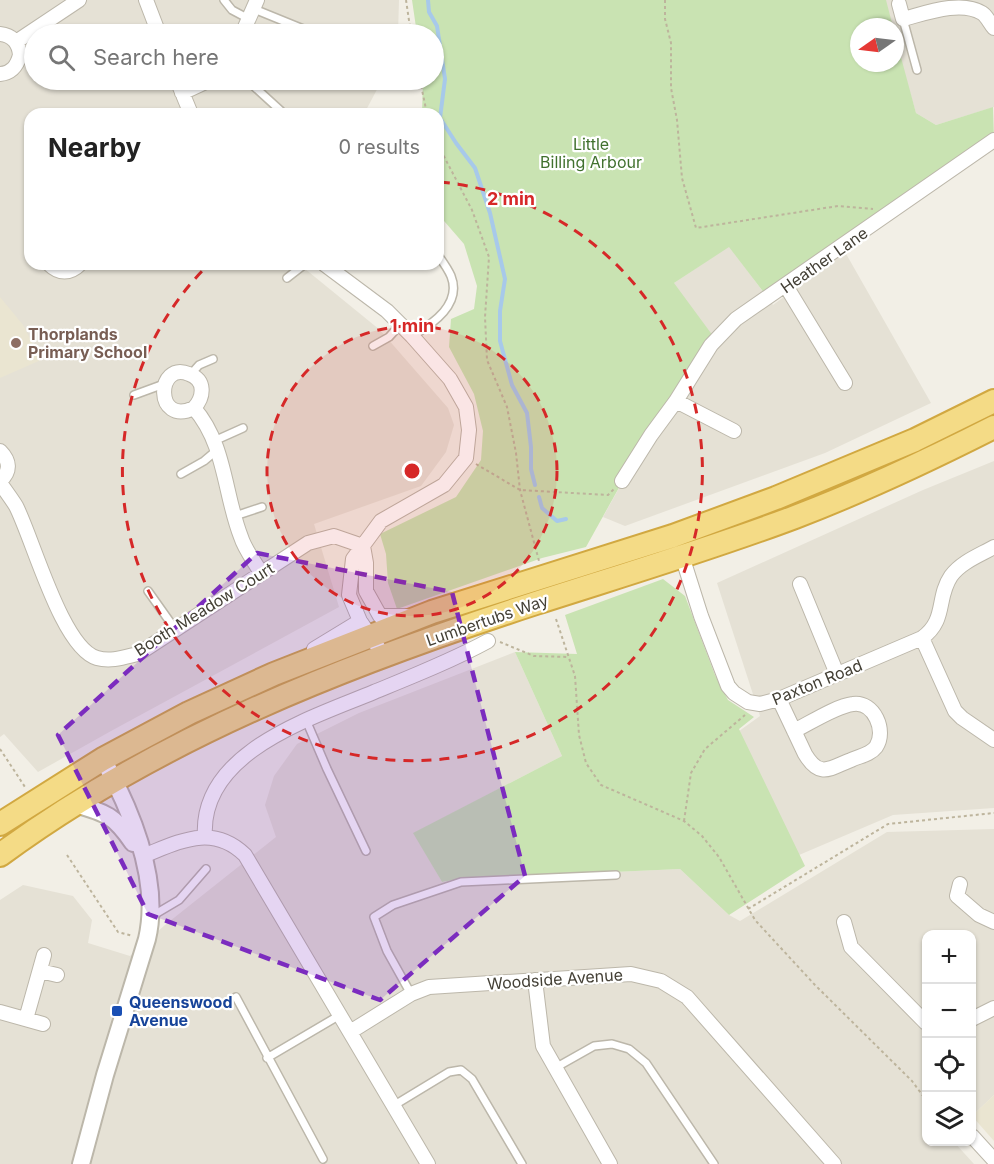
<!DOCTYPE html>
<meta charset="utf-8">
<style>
body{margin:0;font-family:Inter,sans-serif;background:#f6f6f6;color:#222}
.controls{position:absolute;right:18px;bottom:18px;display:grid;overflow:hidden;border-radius:12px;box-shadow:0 2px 4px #0004}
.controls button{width:54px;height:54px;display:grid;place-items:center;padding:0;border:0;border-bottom:2px solid #e0e0e0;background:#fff;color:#222;font:30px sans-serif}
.compass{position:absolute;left:850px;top:18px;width:54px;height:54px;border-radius:50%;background:#fff;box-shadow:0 2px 4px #0004;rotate:256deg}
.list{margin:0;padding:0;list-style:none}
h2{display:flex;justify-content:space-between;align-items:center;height:78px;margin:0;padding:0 24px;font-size:26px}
h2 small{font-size:20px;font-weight:400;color:#767676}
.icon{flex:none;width:33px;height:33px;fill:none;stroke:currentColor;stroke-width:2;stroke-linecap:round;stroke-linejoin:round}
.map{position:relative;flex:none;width:994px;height:1164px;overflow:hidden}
.search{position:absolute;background:#fff;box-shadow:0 2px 4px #0004;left:24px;top:24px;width:420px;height:66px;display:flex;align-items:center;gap:15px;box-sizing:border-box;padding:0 21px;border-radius:33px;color:#767676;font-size:22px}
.panel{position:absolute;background:#fff;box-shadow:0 2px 4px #0004;left:24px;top:108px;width:420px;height:162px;border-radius:18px}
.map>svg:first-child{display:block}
.residential{fill:#e5e1d5}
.education{fill:#eae5d1}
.green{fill:#c9e3b2}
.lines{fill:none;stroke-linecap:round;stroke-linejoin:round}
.stream{stroke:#a7c9ea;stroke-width:4}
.service-casing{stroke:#bcb7aa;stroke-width:10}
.minor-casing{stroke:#bcb7aa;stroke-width:16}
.tertiary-casing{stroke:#bcb7aa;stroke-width:20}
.trunk-casing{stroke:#d1a841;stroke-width:26}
.path{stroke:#bdb49c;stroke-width:2;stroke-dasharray:3 3;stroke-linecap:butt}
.service{stroke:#fff;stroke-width:7}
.minor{stroke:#fff;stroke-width:14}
.tertiary{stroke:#fff;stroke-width:16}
.trunk{stroke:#f4db86;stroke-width:22}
.marked{fill:#7b2cbf;fill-opacity:0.2;stroke:#7b2cbf;stroke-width:4.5;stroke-dasharray:12 8;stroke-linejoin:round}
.ring{fill:none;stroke:#d62828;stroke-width:3;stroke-dasharray:10 8}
.education-dot{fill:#8d6e63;stroke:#fff;stroke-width:2}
.transit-dot{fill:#1a4fb4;stroke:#fff;stroke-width:2}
.labels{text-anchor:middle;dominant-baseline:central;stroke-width:4.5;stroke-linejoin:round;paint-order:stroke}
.park-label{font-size:16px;fill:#41712e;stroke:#fff}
.street-label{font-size:16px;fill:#444036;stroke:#fff}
.education-label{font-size:16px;font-weight:bold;fill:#785e54;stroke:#fff;text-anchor:start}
.transit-label{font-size:16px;font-weight:bold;fill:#164399;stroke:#fff;text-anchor:start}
.centre{fill:#d62828;stroke:#fff;stroke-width:3}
.ring-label{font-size:18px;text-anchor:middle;font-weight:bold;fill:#d62828;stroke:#fff;stroke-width:4.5;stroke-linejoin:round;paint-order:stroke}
</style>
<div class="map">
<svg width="994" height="1164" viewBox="0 0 994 1164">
<rect width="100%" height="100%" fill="#f2efe6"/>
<path class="residential" d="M0 0H399L398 34H34V80H382L364 114H30V264H299L380 330 448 408 454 425 446 452 421 486 314 524 339 607 111 731 38 772 4 734 0 737Z
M884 0H994V107L936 125 916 113 895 41V27H891Z
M729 246 773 305 845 252 931 403 825 453 625 526 603 517 644 443 674 283Z
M994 461V808L893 815 792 858 735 734 760 716 717 583 923 490Z
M515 652 562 756 414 833 442 882 459 879 680 869 729 915 740 921 887 832 994 829V1095L972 1116V934H926V1142H954L974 1164H0V900L23 885 73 896 92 920 88 943 130 956 165 925 276 837 265 805 274 776 297 744 359 713Z"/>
<path class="education" d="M0 297 23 325 41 360 0 378Z
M994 1095V1141L972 1116Z"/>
<path class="green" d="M412 0H886L893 27H859V63H895V35L916 113 936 125 993 107 994 140 768 298 729 247 674 283 716 340 641 448 586 547 542 558 397 609 388 583 386 554 380 534 456 497 481 460 483 431 474 394 449 347 451 319 474 309 477 286 464 244 438 214V114H422L423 80H434V34H417Z
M663 579 685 596 715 675 728 700 754 717 739 729 805 866 729 915 680 869 459 879 442 882 413 833 562 756 515 652 577 654 565 615Z"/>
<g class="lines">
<path class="stream" d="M428 0 429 12 437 26 445 79 440 118 456 143 475 168 490 213 505 279 500 311V341L512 385 527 413 531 447V469L535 485
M539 497 542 508 557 521 566 519"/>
<g class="service-casing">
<path id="service" d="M224 0 232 10 249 19
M254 9 313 33
M903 19 917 70
M247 80 281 111
M287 278 305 264
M412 336C433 324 462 304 451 276 448 269 443 262 438 255
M373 346 389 337 400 325
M191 374 199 365 213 359
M134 395 164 384
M214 441 243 428
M181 474 204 461 217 450
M235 516 262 507
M148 591 175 629
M306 720 327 769 366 851
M152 916 179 900 206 869
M411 994 387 951 374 917 393 905 461 882 616 875
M236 997 323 1159
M267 1058 340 1015
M555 1068 594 1046 612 1044 629 1049 646 1063 714 1164
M393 1106 449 1072 461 1070 472 1079 522 1164"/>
</g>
<g class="minor-casing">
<path id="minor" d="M146 0 159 34
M899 4 903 19C926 13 961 0 982 13 987 16 990 24 994 28
M0 34C12 35 19 43 20 55 17 66 12 73 0 74
M242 34 257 0
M16 42 79 0
M177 80 191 114
M182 93 210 80
M49 264C59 274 70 274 80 264
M324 264 387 311 412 336 450 379 466 407 469 430 466 458 444 485 381 521 353 559 349 595 360 621 384 656
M786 286 845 383
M194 408C204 397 206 380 189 374 156 360 154 427 194 408 226 445 224 494 241 537 245 550 255 562 261 573
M734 431 676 401 711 345 736 319 994 140
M0 451C10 461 11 471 0 481
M622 481 651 435 676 401
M0 483C5 490 11 498 16 506 33 539 62 648 97 658 111 662 125 657 138 654L308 543 334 536 363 546
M363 546 366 563V591L380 616H406
M682 556 701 616 728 686 734 693 748 702 760 704 779 699 922 638C947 620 936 598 951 576 961 562 980 555 994 547
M800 584 837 674
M922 638 955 711 962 718 994 740
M314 649 360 621
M779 699 805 754C820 779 830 768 851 760 859 756 870 755 876 747 887 731 874 701 853 704 836 706 810 723 794 731
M205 837C199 752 312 718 374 692 413 676 451 661 488 641
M143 856C179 842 212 823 245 855L428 1164
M960 884 957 896 979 915 994 922
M844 922 851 947 926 1023
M40 971 57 975
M535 980 543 1046 610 1164
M0 1012 43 1024
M26 1019 44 955
M972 1019 994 1008
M350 1032 411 994 429 987 631 974 661 981 687 997 834 1164
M972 1136 994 1160"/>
</g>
<g class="tertiary-casing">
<path id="tertiary" d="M75 804C106 813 114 815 133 843
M81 1164 105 1075 147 939C161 880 131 810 103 759"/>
</g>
<g class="trunk-casing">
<path id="trunk" d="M0 824 103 759 189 713 274 674 432 612 673 536 776 498 915 440 994 401
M0 855C160 737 348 664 536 603 623 575 710 549 795 517 863 491 929 460 994 427"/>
</g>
<path class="path" d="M406 0 411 34
M665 0V19L671 43V88L677 120 682 178 696 228 838 206 873 209
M420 80 427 114
M438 145 472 210 489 257 485 317 487 360 507 407 516 453 520 490 539 561
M476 464 520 490 608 495 614 489
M556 619 575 676 579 735 586 763 601 785 684 821 702 836 719 857 755 920 815 985 912 1081 926 1100
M500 642 534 656 569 657
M0 749 25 787
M684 821 691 773 705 749 745 715
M67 855 118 932 133 936
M748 909 888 824 994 813"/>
<use href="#service" class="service"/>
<use href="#minor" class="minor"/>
<use href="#tertiary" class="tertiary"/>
<use href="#trunk" class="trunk"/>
</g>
<path class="marked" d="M257 553 452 592 525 876 380 1000 148 914 58 735Z"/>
<circle cx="412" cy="471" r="145" fill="#d62828" fill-opacity=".12"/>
<g class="ring">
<circle cx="412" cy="471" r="145"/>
<path d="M440 182A290 290 0 1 1 209 264"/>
</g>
<circle class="education-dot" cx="16" cy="343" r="6"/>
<rect class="transit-dot" x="111" y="1005" width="12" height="12" rx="3"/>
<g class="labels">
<g class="park-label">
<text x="591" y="144">Little<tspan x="591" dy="18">Billing Arbour</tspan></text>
</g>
<g class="street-label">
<text transform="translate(824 260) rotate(-35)">Heather Lane</text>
<text transform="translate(204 609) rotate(-32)">Booth Meadow Court</text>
<text transform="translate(487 620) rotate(-19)">Lumbertubs Way</text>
<text transform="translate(817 682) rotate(-22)">Paxton Road</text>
<text transform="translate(555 979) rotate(-4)">Woodside Avenue</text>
</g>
<g class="education-label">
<text x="28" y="334">Thorplands<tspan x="28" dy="18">Primary School</tspan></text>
</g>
<g class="transit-label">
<text x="129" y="1002">Queenswood<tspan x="129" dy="18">Avenue</tspan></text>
</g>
</g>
<circle cx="412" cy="471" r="9" class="centre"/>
<g class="ring-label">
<text x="511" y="205">2 min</text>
<text x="412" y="332">1 min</text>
</g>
</svg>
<div class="controls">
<button>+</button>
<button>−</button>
<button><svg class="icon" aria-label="locate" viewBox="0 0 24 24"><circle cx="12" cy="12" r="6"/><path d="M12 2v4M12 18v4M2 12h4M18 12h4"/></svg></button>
<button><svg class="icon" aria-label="layers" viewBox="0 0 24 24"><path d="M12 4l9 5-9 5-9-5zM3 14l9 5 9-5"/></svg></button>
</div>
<svg class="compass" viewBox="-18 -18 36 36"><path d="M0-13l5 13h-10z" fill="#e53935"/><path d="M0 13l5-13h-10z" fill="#767676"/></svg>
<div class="search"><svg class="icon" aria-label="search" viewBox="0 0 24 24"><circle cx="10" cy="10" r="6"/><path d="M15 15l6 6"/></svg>Search here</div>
<section class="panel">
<h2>Nearby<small>0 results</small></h2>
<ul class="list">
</ul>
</section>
</div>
